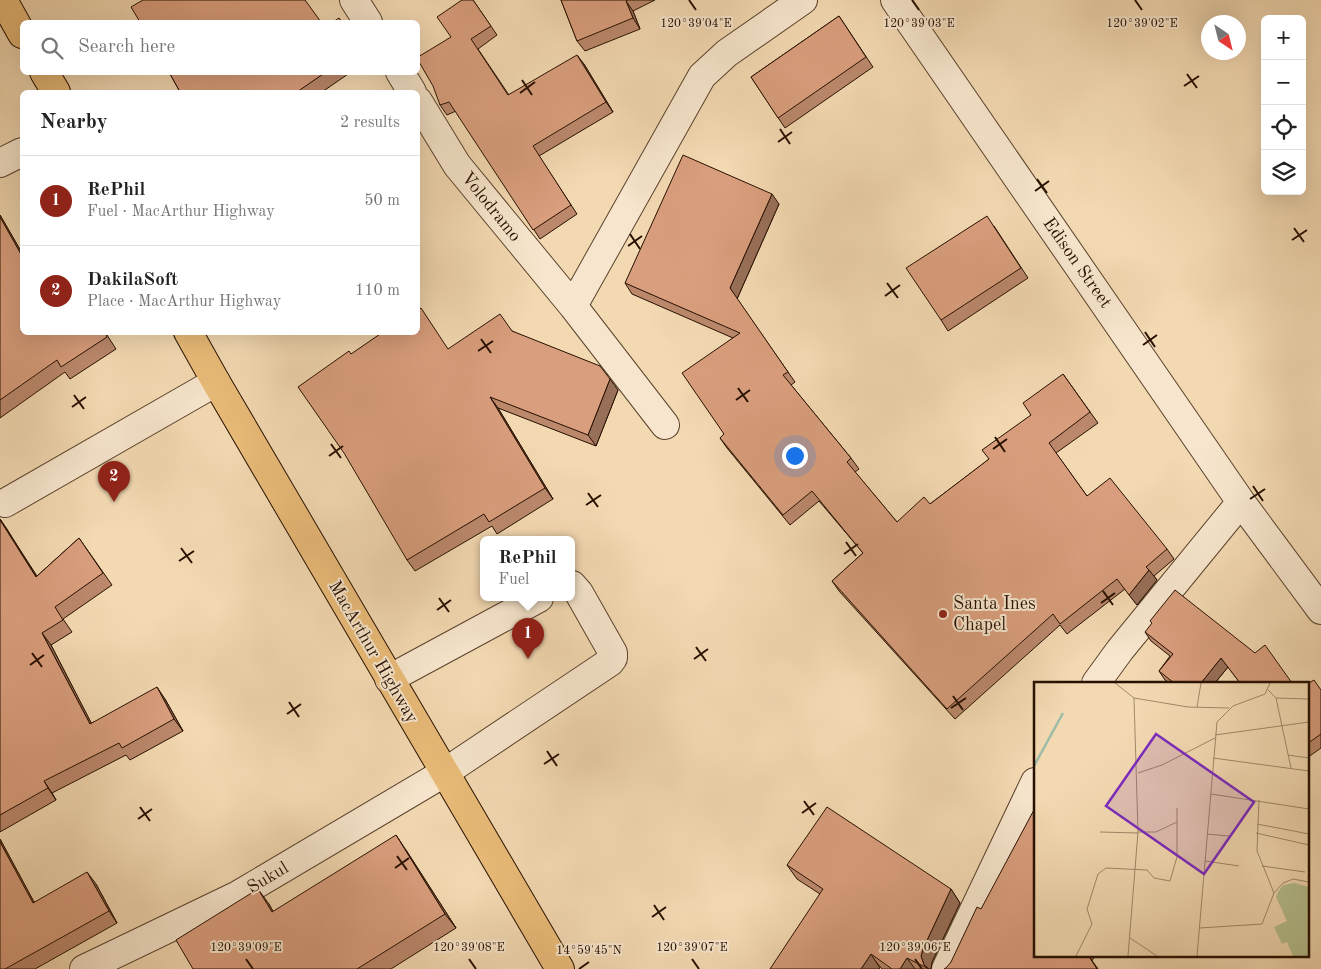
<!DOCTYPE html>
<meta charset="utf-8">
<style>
body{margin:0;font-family:"Old Standard TT",serif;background:#f2f2f2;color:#222}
.controls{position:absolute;right:15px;top:15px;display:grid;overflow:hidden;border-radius:8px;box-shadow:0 5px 20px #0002}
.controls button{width:45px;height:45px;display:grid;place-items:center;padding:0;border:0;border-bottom:1px solid #e0e0e0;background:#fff;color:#222;font:25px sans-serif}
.compass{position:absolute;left:1201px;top:15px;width:45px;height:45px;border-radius:50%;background:#fff;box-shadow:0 5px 20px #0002;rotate:145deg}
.you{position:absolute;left:794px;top:455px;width:18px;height:18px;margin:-12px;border:4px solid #fff;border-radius:50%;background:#1a73e8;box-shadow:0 0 0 8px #1a73e833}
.badge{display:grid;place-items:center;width:32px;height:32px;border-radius:50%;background:#8f2418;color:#fff;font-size:16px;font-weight:700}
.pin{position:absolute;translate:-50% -41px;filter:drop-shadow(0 1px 2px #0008)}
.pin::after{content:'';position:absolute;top:26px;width:18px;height:15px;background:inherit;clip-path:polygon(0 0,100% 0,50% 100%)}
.popup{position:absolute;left:480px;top:536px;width:95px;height:65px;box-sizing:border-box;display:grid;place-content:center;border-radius:8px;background:#fff;filter:drop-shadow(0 1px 4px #0005);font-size:16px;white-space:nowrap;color:#767676}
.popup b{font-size:19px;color:#222}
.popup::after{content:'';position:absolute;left:50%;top:100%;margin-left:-10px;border:10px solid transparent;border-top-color:#fff}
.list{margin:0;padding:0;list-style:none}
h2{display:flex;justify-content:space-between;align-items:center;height:65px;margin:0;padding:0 20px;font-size:21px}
h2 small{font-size:16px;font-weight:400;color:#767676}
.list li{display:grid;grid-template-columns:32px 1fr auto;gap:15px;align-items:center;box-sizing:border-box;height:90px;padding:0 20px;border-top:1px solid #e0e0e0}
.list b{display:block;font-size:19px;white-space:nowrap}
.list p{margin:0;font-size:16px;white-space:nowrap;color:#767676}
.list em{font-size:16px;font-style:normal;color:#767676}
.icon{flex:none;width:28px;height:28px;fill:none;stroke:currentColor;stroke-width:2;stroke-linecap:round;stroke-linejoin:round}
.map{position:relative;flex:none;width:1321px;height:969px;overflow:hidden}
.search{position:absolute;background:#fff;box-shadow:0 5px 20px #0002;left:20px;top:20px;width:400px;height:55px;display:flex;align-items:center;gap:12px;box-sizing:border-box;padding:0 18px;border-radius:8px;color:#767676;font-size:19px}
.panel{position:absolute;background:#fff;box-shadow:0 5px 20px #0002;left:20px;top:90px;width:400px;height:245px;border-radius:8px}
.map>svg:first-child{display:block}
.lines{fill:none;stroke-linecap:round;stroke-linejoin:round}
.minor-casing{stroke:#5a422c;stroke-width:30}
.major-casing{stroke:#271000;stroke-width:30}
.minor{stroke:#f7e6cd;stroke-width:28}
.major{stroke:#eabc79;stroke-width:28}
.wall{fill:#bb886c;stroke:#271000}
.shaded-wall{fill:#986f58;stroke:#271000}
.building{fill:#d99e7d;stroke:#271000}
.ticks{fill:none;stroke:#271000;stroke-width:2}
.poi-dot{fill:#8f2418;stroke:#f7e6cd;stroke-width:2}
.labels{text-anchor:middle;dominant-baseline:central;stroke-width:4;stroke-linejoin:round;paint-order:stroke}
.street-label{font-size:18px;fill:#271000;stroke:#f7e6cd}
.poi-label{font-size:18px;fill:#271000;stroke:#f7e6cd;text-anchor:start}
.inset-river{fill:none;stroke:#9dbba7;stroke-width:2.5}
.inset-road{fill:none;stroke:#a1896b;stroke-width:1}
.view{fill:#7b2cbf;fill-opacity:0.15;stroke:#7b2cbf;stroke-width:2.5}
.inset-edge{fill:none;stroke:#271000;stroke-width:2.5}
.ticks-label{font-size:12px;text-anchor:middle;fill:#271000;stroke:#f7e6cd;stroke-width:4;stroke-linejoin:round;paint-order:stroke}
</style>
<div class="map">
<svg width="1321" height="969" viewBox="0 0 1321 969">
<rect width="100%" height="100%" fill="#f3d9b2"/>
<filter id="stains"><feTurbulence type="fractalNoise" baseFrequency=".004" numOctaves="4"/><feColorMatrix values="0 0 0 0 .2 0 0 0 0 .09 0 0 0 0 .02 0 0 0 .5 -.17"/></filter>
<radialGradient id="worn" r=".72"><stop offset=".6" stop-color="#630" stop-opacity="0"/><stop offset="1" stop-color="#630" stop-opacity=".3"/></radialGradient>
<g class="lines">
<g class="minor-casing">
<path id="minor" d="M354 0 368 22
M895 0 1241 502 1321 610
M400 72 412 92
M418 101 457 165 573 306
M0 163 22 152
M665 425 573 306 702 76 727 53 803 0
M5 503 216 382
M389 679 539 598
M1096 683 1120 650 1241 502
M84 969 238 895 444 773 610 662 613 658V653L579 593 572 585
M946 969 1035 782"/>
</g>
<g class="major-casing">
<path id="major" d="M3 0 22 34
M44 72 56 92
M188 332 216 382 560 969"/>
</g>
<use href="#minor" class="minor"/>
<use href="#major" class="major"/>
</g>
<path class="wall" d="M473 0 497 35 478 49 509 95 584 64 613 112 539 156 577 214 540 239 456 111 447 115 440 105 451 37Z
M561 0H655L633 11 640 29 585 51 577 41Z
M839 16 873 67 785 128 751 77Z
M169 72H351L322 92H180Z
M779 204 737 299 795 382 791 385 851 458 859 469 855 472 897 522 930 504 988 460 1031 415 1063 374 1098 423 1056 453 1087 496 1167 549 1174 559 1154 576 1157 580 1137 605 1125 589 1067 634 1060 625 955 719 839 591 832 581 863 553 819 501 790 525 727 448 720 438 724 434 733 338 632 294 625 283Z
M0 215 22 253V332H105L116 349 70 379 65 372 0 418Z
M994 226 1028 278 948 331 941 320Z
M512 331 618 390 596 446 498 408 553 499 497 534 492 526 415 571 407 560 351 354 449 349Z
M0 519 37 576 79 538 112 585 63 619 72 632 51 645 91 723 165 699 183 731 130 760 126 755 52 793 56 800 0 832Z
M1145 632 1292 683H1240L1228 667 1215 683H1169L1165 680 1159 671 1170 656 1151 641Z
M1307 684 1321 690V748L1307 758Z
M0 839 34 902 96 884 117 923 35 969H0Z
M406 850 456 928 391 969H193L269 904 273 912Z
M787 865 951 889 960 903 932 962 931 969H882L820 894 797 879Z"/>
<path class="shaded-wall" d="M626 1 633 11 640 29 633 18Z
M577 55 584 64 613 112 606 102Z
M772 194 779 204 737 299 730 288Z
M0 215 22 253V256L0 217Z
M610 379 618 390 596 446 588 435Z
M490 397 498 408 553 499 545 488Z
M0 519 7 529 44 589 36 577Z
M1149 570 1157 580 1137 605 1129 595Z
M42 633 51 645 98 736 90 724Z
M1221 658 1228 667 1215 683H1201Z
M157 687 165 699 183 731 174 719Z
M44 781 52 793 56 800 48 788Z
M396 835 406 850 456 928 445 914Z
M0 839 41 915 33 903 0 842Z
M87 872 96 884 117 923 109 911Z
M258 889 269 904 282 927 272 912Z
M951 889 960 903 932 962 931 969H929L924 965 921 956 923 949Z
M871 954 880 968 879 969H861Z
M1088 955H1095L1092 961 1098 969Z
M907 958 915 969H900Z"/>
<path class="building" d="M143 0H305L321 22H140L131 7Z
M462 0H473L491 26 471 39 508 95 577 55 606 102 533 146 571 205 533 230 449 102 440 105 433 86 418 60V57L451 37 437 17Z
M561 0H628L626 1 633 18 577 41Z
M839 16 866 57 778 118 751 77Z
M339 18 342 22H333Z
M169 72H326L297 92H180Z
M683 155 772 194 730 288 788 372 783 375 851 458 847 462 897 522 924 497 930 504 989 459 982 450 1031 415 1023 403 1063 374 1090 412 1049 443 1087 496 1110 478 1167 549 1146 567 1149 570 1129 595 1117 579 1060 624 1053 614 947 709 832 581 863 553 812 491 783 515 720 438 724 434 682 373 740 333 625 283Z
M987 216 1021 268 941 320 906 268Z
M0 217 22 256V332H105L107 337 61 367 57 360 0 400Z
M421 308 448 349 500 314 512 331 600 366 610 379 588 435 490 397 545 488 489 522 484 514 407 560 344 453 298 387 349 351 351 354 383 332H418V310Z
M0 520 36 577 79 538 103 573 55 607 63 620 42 633 90 724 157 687 174 719 122 748 119 743 44 781 48 788 0 815Z
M1175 590 1255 653 1265 645 1292 683H1240L1221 658 1201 683H1174L1159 671 1173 654 1145 632 1152 623 1150 621Z
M1314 680 1321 690V734L1307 744V684Z
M827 807 951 889 923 949 921 956 924 965 929 969 907 958 900 969H892L871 954 861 969H770L823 889 787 865Z
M1035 808V955H1088L1097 969H944L946 968 951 962 977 907 981 909Z
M396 835 445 914 357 969H193L176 940 258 889 272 912Z
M0 842 33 903 87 872 109 911 5 969H0Z"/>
<path class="ticks" d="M689 0 696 10M912 0 919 10M1135 0 1142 10M1187 74 1197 88M522 80 532 95M1184 86 1199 76M520 93 535 82M780 129 790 144M778 142 792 132M1037 179 1047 193M1035 191 1049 181M1294 228 1304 242M630 234 640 249M1292 240 1307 230M628 246 642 236M887 283 898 298M885 296 900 285M1145 332 1155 347M481 339 491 353M1143 345 1157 335M478 351 493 341M738 388 748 402M74 395 84 409M736 400 750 390M72 407 86 397M995 437 1005 452M331 444 341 458M993 449 1007 439M329 456 343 446M1253 486 1263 501M588 493 598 507M1250 499 1265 489M586 505 601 495M846 542 856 556M181 548 192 563M844 554 858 544M179 561 194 551M1103 591 1113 605M439 598 449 612M1101 603 1115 593M437 610 451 600M696 647 706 661M32 653 42 667M694 659 708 649M30 665 44 655M953 696 963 710M289 702 299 717M951 708 966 698M287 714 301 704M547 751 557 766M544 764 559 754M804 801 814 815M140 807 150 821M802 813 816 803M138 819 152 809M397 856 407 870M395 868 409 858M654 905 664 920M652 917 666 907M246 959 253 969M469 959 476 969M692 959 699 969M915 959 922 969M579 969 589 962"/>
<circle class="poi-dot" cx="943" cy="614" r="5"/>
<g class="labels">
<g class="street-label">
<text transform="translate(491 207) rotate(51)">Volodramo</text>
<text transform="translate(1077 263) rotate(55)">Edison Street</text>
<text transform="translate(373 652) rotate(60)">MacArthur Highway</text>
<text transform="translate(268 878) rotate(-31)">Sukul</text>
</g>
<g class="poi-label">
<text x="953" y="604">Santa Ines<tspan x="953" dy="21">Chapel</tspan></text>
</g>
</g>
<g transform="translate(1034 682)">
<rect width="275" height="275" fill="#f3d9b2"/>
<path d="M260 201 275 205V274H259L253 260 248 262 240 245 253 239 242 215 244 210 249 203Z" fill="#b6c090"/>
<path class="inset-river" d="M0 84 29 31"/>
<path class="inset-road" d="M81 1 100 16 154 25 195 26M234 8 242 16 257 86M242 16 275 17M163 25 167 1M181 53 275 40M254 73 275 76M179 76 275 89M104 91 128 83 181 56M177 112 275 127M225 118 223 169 240 211M223 142 275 152M66 150 104 151M104 150H122L143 140V126M222 151 275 163M173 152 195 154M171 179 205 184M228 184 271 190M166 246 228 242 240 211 249 201 259 197 275 200M96 256 123 274M42 274 58 242 53 227 64 192 72 186 113 188 120 196 136 199 143 175V140M94 274 104 150 100 16M163 274 183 40 199 24 231 12 236 1"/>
<path class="view" d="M122 52 220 120 170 192 72 124Z"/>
<rect width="275" height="275" class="inset-edge"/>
</g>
<g class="ticks-label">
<text x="696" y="27">120°39'04"E</text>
<text x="919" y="27">120°39'03"E</text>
<text x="1142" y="27">120°39'02"E</text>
<text x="246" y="951">120°39'09"E</text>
<text x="469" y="951">120°39'08"E</text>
<text x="692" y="951">120°39'07"E</text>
<text x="915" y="951">120°39'06"E</text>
<text x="589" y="954">14°59'45"N</text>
</g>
<rect width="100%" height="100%" filter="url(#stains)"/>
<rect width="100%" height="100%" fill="url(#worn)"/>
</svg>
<div class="controls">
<button>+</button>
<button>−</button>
<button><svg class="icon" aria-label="locate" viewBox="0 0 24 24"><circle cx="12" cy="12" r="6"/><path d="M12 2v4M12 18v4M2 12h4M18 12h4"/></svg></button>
<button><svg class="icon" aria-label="layers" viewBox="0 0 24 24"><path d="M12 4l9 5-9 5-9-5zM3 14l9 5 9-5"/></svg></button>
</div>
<svg class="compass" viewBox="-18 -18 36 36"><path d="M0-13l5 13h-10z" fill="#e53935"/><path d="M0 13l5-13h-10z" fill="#767676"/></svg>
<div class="you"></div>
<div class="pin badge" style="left:528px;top:659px">1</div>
<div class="popup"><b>RePhil</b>Fuel</div>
<div class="pin badge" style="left:114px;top:502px">2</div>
<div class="search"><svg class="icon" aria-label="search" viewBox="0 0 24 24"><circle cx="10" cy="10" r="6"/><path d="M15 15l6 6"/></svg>Search here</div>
<section class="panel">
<h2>Nearby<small>2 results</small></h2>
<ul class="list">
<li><span class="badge">1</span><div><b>RePhil</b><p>Fuel · MacArthur Highway</p></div><em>50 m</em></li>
<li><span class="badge">2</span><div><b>DakilaSoft</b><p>Place · MacArthur Highway</p></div><em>110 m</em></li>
</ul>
</section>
</div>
